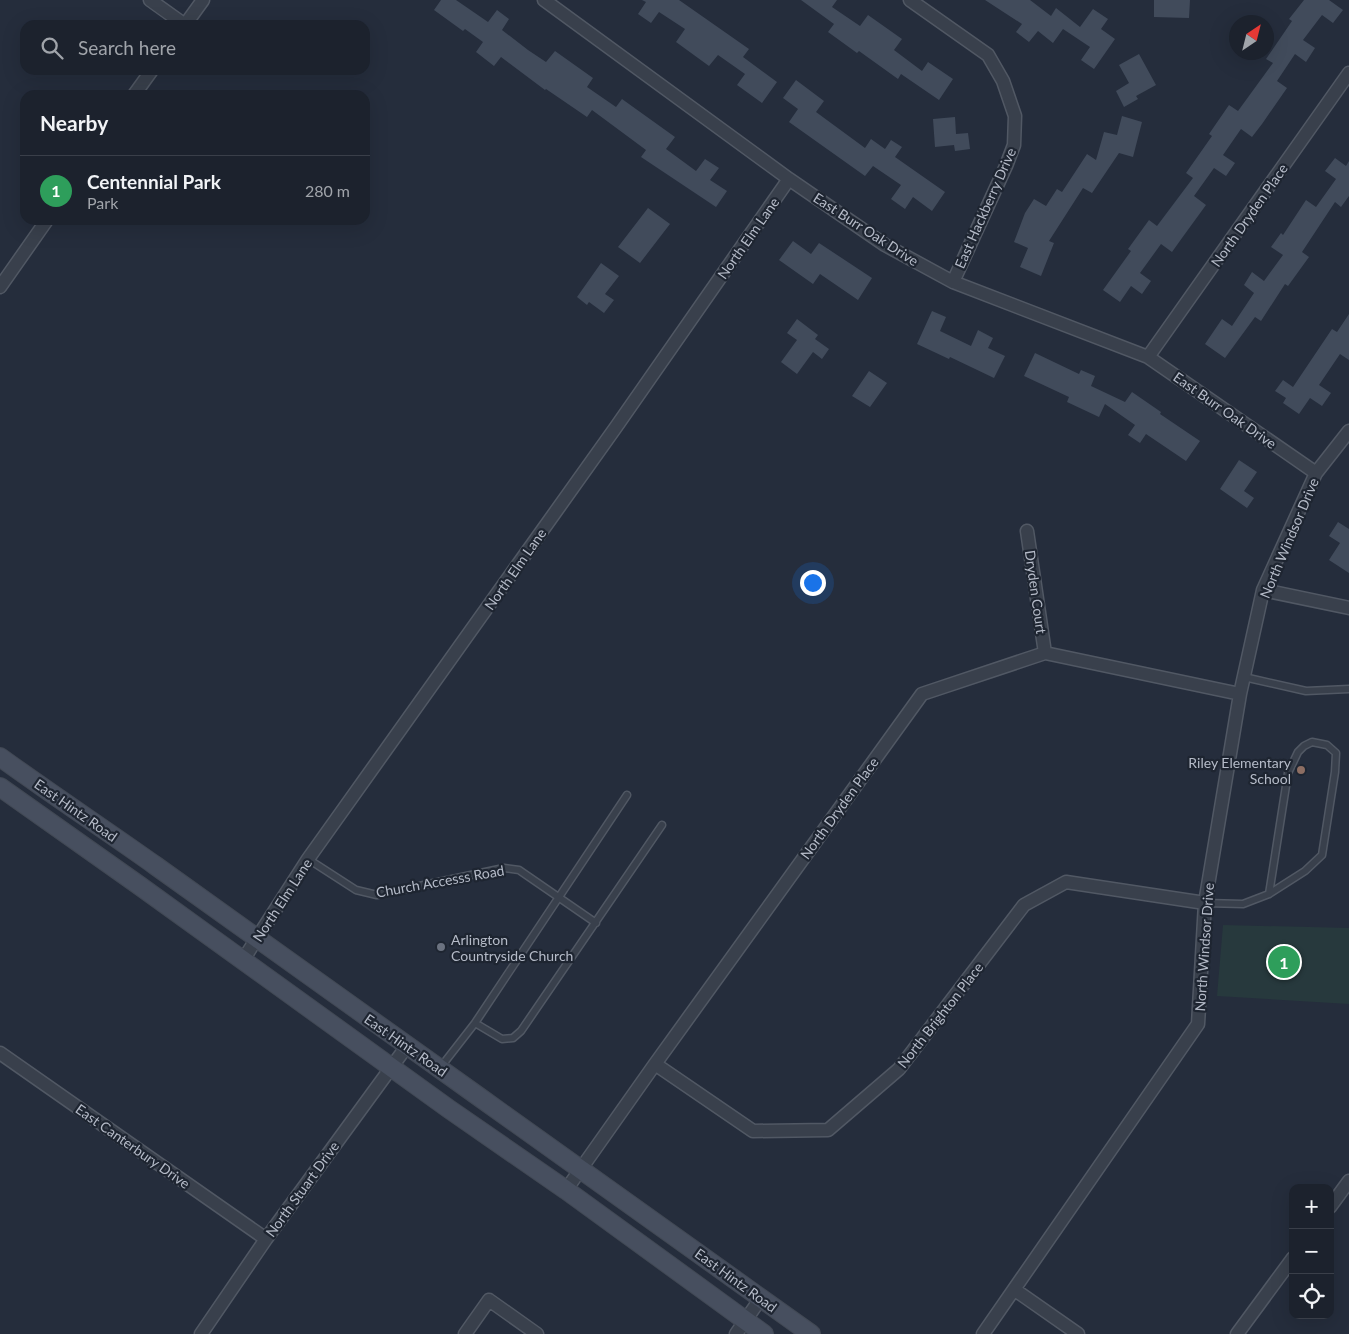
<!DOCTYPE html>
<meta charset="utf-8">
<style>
body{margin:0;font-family:Lato,sans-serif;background:#292f39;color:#f1f3f6}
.controls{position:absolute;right:15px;bottom:15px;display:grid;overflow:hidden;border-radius:10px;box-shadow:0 5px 20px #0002}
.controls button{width:45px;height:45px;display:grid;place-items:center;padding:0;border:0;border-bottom:1px solid #3a3f49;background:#1c222d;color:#f1f3f6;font:25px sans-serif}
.compass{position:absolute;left:1229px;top:15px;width:45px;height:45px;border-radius:50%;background:#1c222d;box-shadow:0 5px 20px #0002;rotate:35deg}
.you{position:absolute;left:812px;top:582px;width:18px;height:18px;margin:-12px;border:4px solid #fff;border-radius:50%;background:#1a73e8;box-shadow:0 0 0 8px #1a73e833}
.badge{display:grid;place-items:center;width:32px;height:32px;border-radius:50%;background:#8faff2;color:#fff;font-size:16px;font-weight:700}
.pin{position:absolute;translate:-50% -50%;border:2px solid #fff;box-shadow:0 1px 5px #0006}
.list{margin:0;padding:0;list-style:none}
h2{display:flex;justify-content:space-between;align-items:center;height:65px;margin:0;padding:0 20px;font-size:21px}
h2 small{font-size:16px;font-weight:400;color:#a0a4aa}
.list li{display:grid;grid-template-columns:32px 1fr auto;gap:15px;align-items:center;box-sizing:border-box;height:70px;padding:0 20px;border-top:1px solid #3a3f49}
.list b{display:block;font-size:19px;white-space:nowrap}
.list p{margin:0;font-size:16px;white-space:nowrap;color:#a0a4aa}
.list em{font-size:16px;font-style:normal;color:#a0a4aa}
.icon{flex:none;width:28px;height:28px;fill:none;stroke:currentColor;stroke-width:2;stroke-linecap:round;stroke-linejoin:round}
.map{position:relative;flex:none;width:1349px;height:1334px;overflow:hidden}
.search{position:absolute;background:#1c222d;box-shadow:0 5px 20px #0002;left:20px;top:20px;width:350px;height:55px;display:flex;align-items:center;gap:12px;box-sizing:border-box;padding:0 18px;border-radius:15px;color:#a0a4aa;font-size:19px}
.panel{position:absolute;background:#1c222d;box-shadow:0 5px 20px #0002;left:20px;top:90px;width:350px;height:135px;border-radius:15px}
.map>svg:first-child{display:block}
.green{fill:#27393d}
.building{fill:#414b5b}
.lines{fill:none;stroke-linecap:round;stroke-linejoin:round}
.service-casing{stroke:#515864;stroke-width:9}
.minor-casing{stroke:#515864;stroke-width:15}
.secondary-casing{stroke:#424955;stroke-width:20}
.service{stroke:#39404c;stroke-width:6}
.minor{stroke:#39404c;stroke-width:12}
.secondary{stroke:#474f5f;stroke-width:18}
.education-dot{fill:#8d6e63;stroke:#1e2531;stroke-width:2}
.worship-dot{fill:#6b7280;stroke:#1e2531;stroke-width:2}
.labels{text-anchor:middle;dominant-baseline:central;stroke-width:4.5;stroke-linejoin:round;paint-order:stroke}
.street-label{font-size:14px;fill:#b5bbc8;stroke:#1e2531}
.poi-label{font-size:14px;fill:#b5bbc8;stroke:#1e2531;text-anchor:end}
</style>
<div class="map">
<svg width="1349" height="1334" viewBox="0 0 1349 1334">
<rect width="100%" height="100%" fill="#252d3c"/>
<path class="green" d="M1223 925 1349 928V1004L1217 996Z"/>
<path class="building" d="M441 0H456L488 22 497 10 509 19 502 30 528 50 546 62 555 51 593 78 587 87 616 107 622 99 675 137 666 149 696 171 705 159 719 168 710 180 727 191 716 207 641 157 646 150 592 110 587 117 546 89 545 90 501 57 494 66 476 52 483 42 465 29 463 31 434 10Z
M642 0H679L749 49 743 57 777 82 762 103 737 85 745 74 718 55 709 66 676 42 685 29 659 12 651 23 638 14 646 2Z
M801 0H837L832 7 860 26 868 15 902 39 894 50 922 71 928 62 953 79 939 100 901 74 898 79 859 51 857 53 828 32 834 24Z
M985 0H1030L1051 16 1056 8 1080 27 1093 9 1108 19 1101 29 1115 39 1094 69 1081 60 1090 47 1063 29 1053 43 1038 31 1029 42 1016 32 1022 24Z
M1154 0H1190L1189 18 1154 17Z
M1304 0H1329L1343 10 1333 23 1322 15 1303 40 1315 48 1306 62 1295 54 1277 81 1287 88 1262 124 1252 137 1241 129 1223 155 1235 163 1226 176 1214 168 1194 196 1206 205 1182 238 1172 252 1161 244 1140 273 1151 281 1142 294 1131 286 1120 302 1103 290 1131 251 1128 249 1149 220 1157 226 1193 178 1186 173 1212 136 1209 134 1229 105 1238 111 1273 63 1266 59 1292 21 1289 19Z
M1139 54 1156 85 1136 96 1138 99 1124 107 1116 91 1129 83 1119 65Z
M796 80 824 101 816 112 865 148 871 139 885 149 891 140 902 147 895 157 945 192 932 211 913 197 905 209 891 199 901 185 873 166 865 176 789 122 798 109 783 98Z
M1122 116 1142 122 1133 157 1119 153 1092 193 1083 188 1049 241 1054 243 1041 276 1020 267 1028 248 1014 242 1025 213 1034 199 1046 206 1057 189 1062 192 1087 154 1096 160 1104 132 1117 135Z
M955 117 956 134 968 133 970 149 955 151 954 145 935 147 933 119Z
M1335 158 1346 166 1349 161V196L1341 207 1335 202 1302 252 1309 257 1288 286 1285 284 1261 321 1255 317 1225 358 1205 344 1222 319 1232 326 1254 293 1244 285 1252 272 1264 281 1283 255 1271 247 1281 233 1283 235 1306 200 1316 207 1336 179 1325 171Z
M648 208 670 224 640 263 618 247Z
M793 241 811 254 819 243 872 278 858 300 820 274 813 284 779 260Z
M601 263 619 276 605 294 614 300 604 313 589 302 587 305 577 297Z
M932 311 946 317 940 331 971 346 978 330 993 338 988 348 1005 356 994 378 950 357 949 359 917 344Z
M1349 314V360L1340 354 1319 385 1331 393 1322 406 1310 398 1299 414 1283 403 1286 398 1275 391 1283 380 1293 387 1332 329 1337 332Z
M797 319 818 335 815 339 829 349 822 359 813 352 797 374 781 362 797 340 787 333Z
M1035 353 1079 374 1081 370 1095 376 1091 386 1125 402 1132 392 1161 412 1160 414 1200 441 1186 461 1146 434 1140 443 1128 435 1135 425 1105 404 1099 417 1067 402 1069 397 1024 376Z
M869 371 887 383 870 407 852 396Z
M1239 460 1257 472 1244 491 1254 498 1247 508 1220 489Z
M1338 522 1349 529V573L1329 560 1340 543 1329 536Z"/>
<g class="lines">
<g class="service-casing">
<path id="service" d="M1244 677 1306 691 1349 689
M308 859 356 890 377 895 504 868 519 870 596 923
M1205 903 1243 904 1269 894 1305 871 1322 855 1335 772 1336 753 1327 745 1312 742 1304 746 1298 752 1288 773 1269 894
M475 1023 502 1039 513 1038 521 1031 662 825
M440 1068 475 1023 627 795"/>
</g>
<g class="minor-casing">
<path id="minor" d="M150 0 185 25
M544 0 789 179 885 245 953 282 1148 357 1316 473
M910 0 988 55 1003 81 1015 116 1014 145 1006 166 953 282
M185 25 203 0
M134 95 152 70
M0 287 47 220
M1148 357 1349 73
M1027 531 1045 653
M1263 590 1349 608
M243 960 308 859 616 427 789 179
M0 1053 266 1239
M655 1064 753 1131 828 1130 899 1069 1024 905 1066 882 1205 903
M566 1190 655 1064 922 694 1045 653 1240 694
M1330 1207 1349 1181
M1015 1290 1078 1334
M201 1334 266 1239 407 1046
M465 1334 489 1300 537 1334
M736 1334 761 1298
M983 1334 1198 1024 1205 903 1240 694 1263 590 1316 473 1349 431
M1237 1334 1293 1258"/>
</g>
<g class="secondary-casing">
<path id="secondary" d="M0 757C51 794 104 829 156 866 374 1022 593 1178 811 1334
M0 787 140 886 449 1109 566 1190 764 1334"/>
</g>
<use href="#service" class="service"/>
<use href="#minor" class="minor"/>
<use href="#secondary" class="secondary"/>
</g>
<circle class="education-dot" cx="1301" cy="770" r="5"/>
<circle class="worship-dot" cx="441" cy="947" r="5"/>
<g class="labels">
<g class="street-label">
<text transform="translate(985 208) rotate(-66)">East Hackberry Drive</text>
<text transform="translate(1249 215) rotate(-55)">North Dryden Place</text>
<text transform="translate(866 229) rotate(33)">East Burr Oak Drive</text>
<text transform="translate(748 238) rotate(-55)">North Elm Lane</text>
<text transform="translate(1225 410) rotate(35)">East Burr Oak Drive</text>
<text transform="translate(1289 538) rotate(-67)">North Windsor Drive</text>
<text transform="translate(515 569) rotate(-55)">North Elm Lane</text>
<text transform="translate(1036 592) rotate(82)">Dryden Court</text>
<text transform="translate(839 808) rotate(-54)">North Dryden Place</text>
<text transform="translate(76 810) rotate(35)">East Hintz Road</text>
<text transform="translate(440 881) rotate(-10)">Church Accesss Road</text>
<text transform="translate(282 900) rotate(-57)">North Elm Lane</text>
<text transform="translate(1204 947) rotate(-86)">North Windsor Drive</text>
<text transform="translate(940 1015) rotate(-52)">North Brighton Place</text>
<text transform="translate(406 1045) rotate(35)">East Hintz Road</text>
<text transform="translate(133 1146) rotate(35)">East Canterbury Drive</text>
<text transform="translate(302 1189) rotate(-54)">North Stuart Drive</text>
<text transform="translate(736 1280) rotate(36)">East Hintz Road</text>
</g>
<g class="poi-label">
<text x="1291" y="762">Riley Elementary<tspan x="1291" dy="16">School</tspan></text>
<text x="451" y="939" text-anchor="start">Arlington<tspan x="451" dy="16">Countryside Church</tspan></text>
</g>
</g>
</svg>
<div class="controls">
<button>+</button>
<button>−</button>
<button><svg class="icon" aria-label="locate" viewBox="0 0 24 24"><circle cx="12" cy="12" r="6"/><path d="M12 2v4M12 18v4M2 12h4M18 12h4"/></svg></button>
</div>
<svg class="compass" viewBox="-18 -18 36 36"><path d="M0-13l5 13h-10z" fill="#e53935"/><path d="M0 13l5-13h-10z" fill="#a0a4aa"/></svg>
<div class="you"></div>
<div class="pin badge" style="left:1284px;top:962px;background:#2e9e5b">1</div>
<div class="search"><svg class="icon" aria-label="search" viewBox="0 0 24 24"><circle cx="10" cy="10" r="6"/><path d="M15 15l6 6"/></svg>Search here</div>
<section class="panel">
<h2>Nearby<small></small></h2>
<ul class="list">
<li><span class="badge" style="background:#2e9e5b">1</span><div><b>Centennial Park</b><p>Park</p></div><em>280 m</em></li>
</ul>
</section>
</div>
